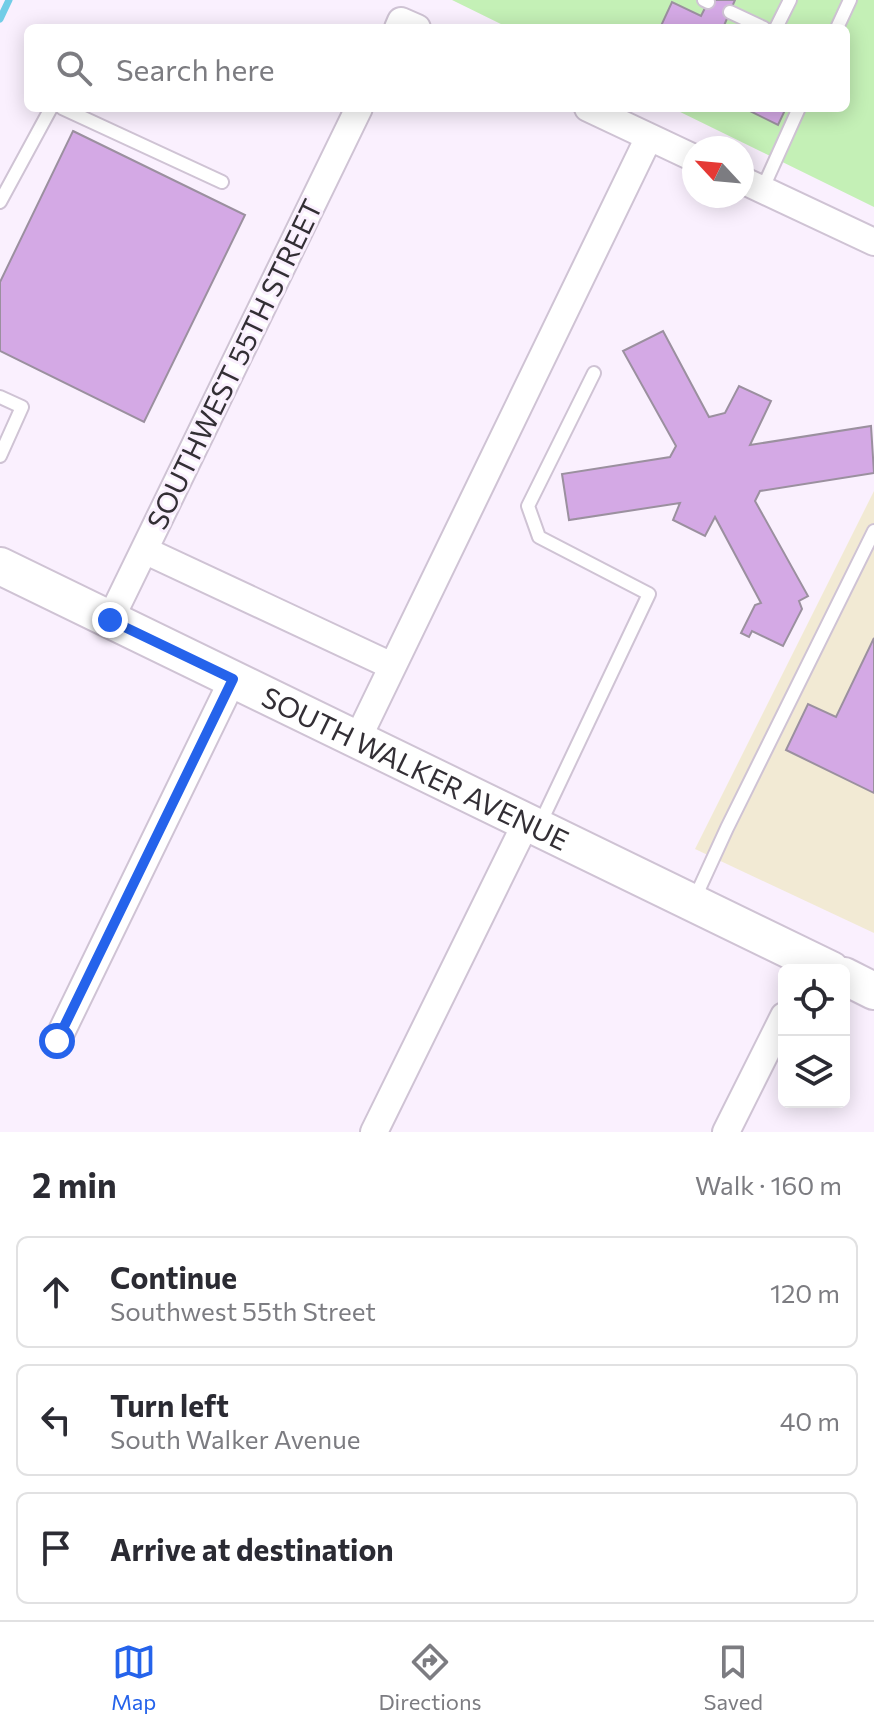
<!DOCTYPE html>
<meta charset="utf-8">
<style>
body{margin:0;font-family:Commissioner,sans-serif;background:#f2f2f3;color:#2b2b33}
.controls{position:absolute;right:24px;bottom:24px;display:grid;overflow:hidden;border-radius:12px;box-shadow:0 4px 20px #0003}
.controls button{width:72px;height:72px;display:grid;place-items:center;padding:0;border:0;border-bottom:2px solid #e1e1e2;background:#fff;color:#2b2b33;font:40px sans-serif}
.compass{position:absolute;left:682px;top:136px;width:72px;height:72px;border-radius:50%;background:#fff;box-shadow:0 4px 20px #0003;rotate:296deg}
.stop{position:absolute;width:24px;height:24px;margin:-18px;border:6px solid #2563eb;border-radius:50%;background:#fff}
.stop.end{background:#2563eb;border-color:#fff;box-shadow:0 2px 8px #0008}
.list{margin:0;padding:0;list-style:none}
h2{display:flex;justify-content:space-between;align-items:center;height:104px;margin:0;padding:0 32px;font-size:34px}
h2 small{font-size:26px;font-weight:400;color:#7c7c81}
.list li{display:grid;grid-template-columns:52px 1fr auto;gap:24px;align-items:center;box-sizing:border-box;height:112px;margin:0 16px 16px;padding:0 16px;border:2px solid #e1e1e2;border-radius:12px}
.list b{display:block;font-size:30px;white-space:nowrap}
.list p{margin:0;font-size:26px;white-space:nowrap;color:#7c7c81}
.list em{font-size:26px;font-style:normal;color:#7c7c81}
.icon{flex:none;width:44px;height:44px;fill:none;stroke:currentColor;stroke-width:2;stroke-linecap:round;stroke-linejoin:round}
.map{position:relative;flex:none;width:874px;height:1132px;overflow:hidden}
.search{position:absolute;background:#fff;box-shadow:0 4px 20px #0003;left:24px;right:24px;top:24px;height:88px;display:flex;align-items:center;gap:20px;box-sizing:border-box;padding:0 28px;border-radius:12px;color:#7c7c81;font-size:30px}
.sheet{height:488px;background:#fff}
nav{display:flex;justify-content:space-around;align-items:center;box-sizing:border-box;height:112px;border-top:2px solid #e1e1e2;background:#fff;font-size:22px;color:#7c7c81}
nav a{display:grid;justify-items:center;gap:4px}
nav .on{color:#2563eb}
.map>svg:first-child{display:block}
.commercial{fill:#f2ead4}
.green{fill:#c4f0b6}
.lines{fill:none;stroke-linecap:round;stroke-linejoin:round}
.stream{stroke:#72cde7;stroke-width:7}
.building{fill:#d4a9e5;stroke:#9b909f;stroke-width:2}
.service-casing{stroke:#cfc3d4;stroke-width:16}
.minor-casing{stroke:#cfc3d4;stroke-width:30}
.secondary-casing{stroke:#cfc3d4;stroke-width:40}
.service{stroke:#fff;stroke-width:12}
.minor{stroke:#fff;stroke-width:26}
.secondary{stroke:#fff;stroke-width:36}
.route{stroke:#2563eb;stroke-width:10}
.labels{text-anchor:middle;dominant-baseline:central;stroke-width:6;stroke-linejoin:round;paint-order:stroke}
.street-label{font-size:28px;fill:#332f35;stroke:#faf0fe}
</style>
<div class="map">
<svg width="874" height="1132" viewBox="0 0 874 1132">
<rect width="100%" height="100%" fill="#faf0fe"/>
<path class="commercial" d="M874 491V933L695 849Z"/>
<path class="green" d="M452 0H874V207L672 108H846V28H509Z"/>
<g class="lines">
<path class="stream" d="M0 19 9 0"/>
</g>
<path class="building" d="M709 0H735L723 28H660L672 2 701 16Z
M744 108H786L778 125Z
M73 131 245 215 144 422 0 351V282Z
M663 331 709 417 725 413 739 386 771 401 750 445 871 426 874 473 760 491 755 501 808 596 799 601 802 609 783 646 752 631 749 637 741 633 755 605 761 603 715 517 705 536 673 520 680 503 569 520 562 474 670 457 676 446 623 351Z
M874 638V793L786 750 808 704 836 717Z"/>
<g class="lines">
<g class="service-casing">
<path id="service" d="M704 0 708 2
M730 12 764 28
M776 28 790 0
M837 28 850 0
M62 108 222 182
M762 190 799 108
M0 202 51 108
M0 397 22 407 0 456
M539 826 649 594 539 537 528 506 594 373
M694 900 727 828 874 531"/>
</g>
<g class="minor-casing">
<path id="minor" d="M398 28 401 21 417 28
M588 108 694 158
M742 180 874 242
M144 550 392 666
M110 620 359 108
M357 740 649 137
M57 1041 233 679
M374 1132 526 823
M726 1132 784 1016"/>
</g>
<g class="secondary-casing">
<g id="secondary">
<path id="s1" d="M0 566 831 970"/>
<path d="M844 976 874 991"/>
</g>
</g>
<use href="#service" class="service"/>
<use href="#minor" class="minor"/>
<use href="#secondary" class="secondary"/>
</g>
<g class="lines">
<path class="route" d="M57 1041 233 679 110 620"/>
</g>
<g class="labels">
<g class="street-label">
<text transform="translate(234 364) rotate(-64)">SOUTHWEST 55TH STREET</text>
<text stroke="none"><textPath href="#s1" startOffset="462">SOUTH WALKER AVENUE</textPath></text>
</g>
</g>
</svg>
<div class="controls">
<button><svg class="icon" aria-label="locate" viewBox="0 0 24 24"><circle cx="12" cy="12" r="6"/><path d="M12 2v4M12 18v4M2 12h4M18 12h4"/></svg></button>
<button><svg class="icon" aria-label="layers" viewBox="0 0 24 24"><path d="M12 4l9 5-9 5-9-5zM3 14l9 5 9-5"/></svg></button>
</div>
<svg class="compass" viewBox="-18 -18 36 36"><path d="M0-13l5 13h-10z" fill="#e53935"/><path d="M0 13l5-13h-10z" fill="#7c7c81"/></svg>
<div class="stop" style="left:57px;top:1041px"></div>
<div class="stop end" style="left:110px;top:620px"></div>
<div class="search"><svg class="icon" aria-label="search" viewBox="0 0 24 24"><circle cx="10" cy="10" r="6"/><path d="M15 15l6 6"/></svg>Search here</div>
</div>
<section class="sheet">
<h2>2 min<small>Walk · 160 m</small></h2>
<ul class="list">
<li><svg class="icon" aria-label="ahead" viewBox="0 0 24 24"><path d="M12 20V5M6 11l6-6 6 6"/></svg><div><b>Continue</b><p>Southwest 55th Street</p></div><em>120 m</em></li>
<li><svg class="icon" aria-label="left" viewBox="0 0 24 24"><path d="M17 20v-9H6M10 6l-5 5 5 5"/></svg><div><b>Turn left</b><p>South Walker Avenue</p></div><em>40 m</em></li>
<li><svg class="icon" aria-label="arrive" viewBox="0 0 24 24"><path d="M6 21V4h12l-3 4 3 4H6"/></svg><div><b>Arrive at destination</b></div></li>
</ul>
</section>
<nav>
<a class="on"><svg class="icon" aria-label="map" viewBox="0 0 24 24"><path d="M3 6l6-2 6 2 6-2v14l-6 2-6-2-6 2zM9 4v14M15 6v14"/></svg>Map</a>
<a><svg class="icon" aria-label="directions" viewBox="0 0 24 24"><path d="M12 3l9 9-9 9-9-9zM9 14v-3h6M13 9l2 2-2 2"/></svg>Directions</a>
<a><svg class="icon" aria-label="saved" viewBox="0 0 24 24"><path d="M7 4h10v16l-5-4-5 4z"/></svg>Saved</a>
</nav>
